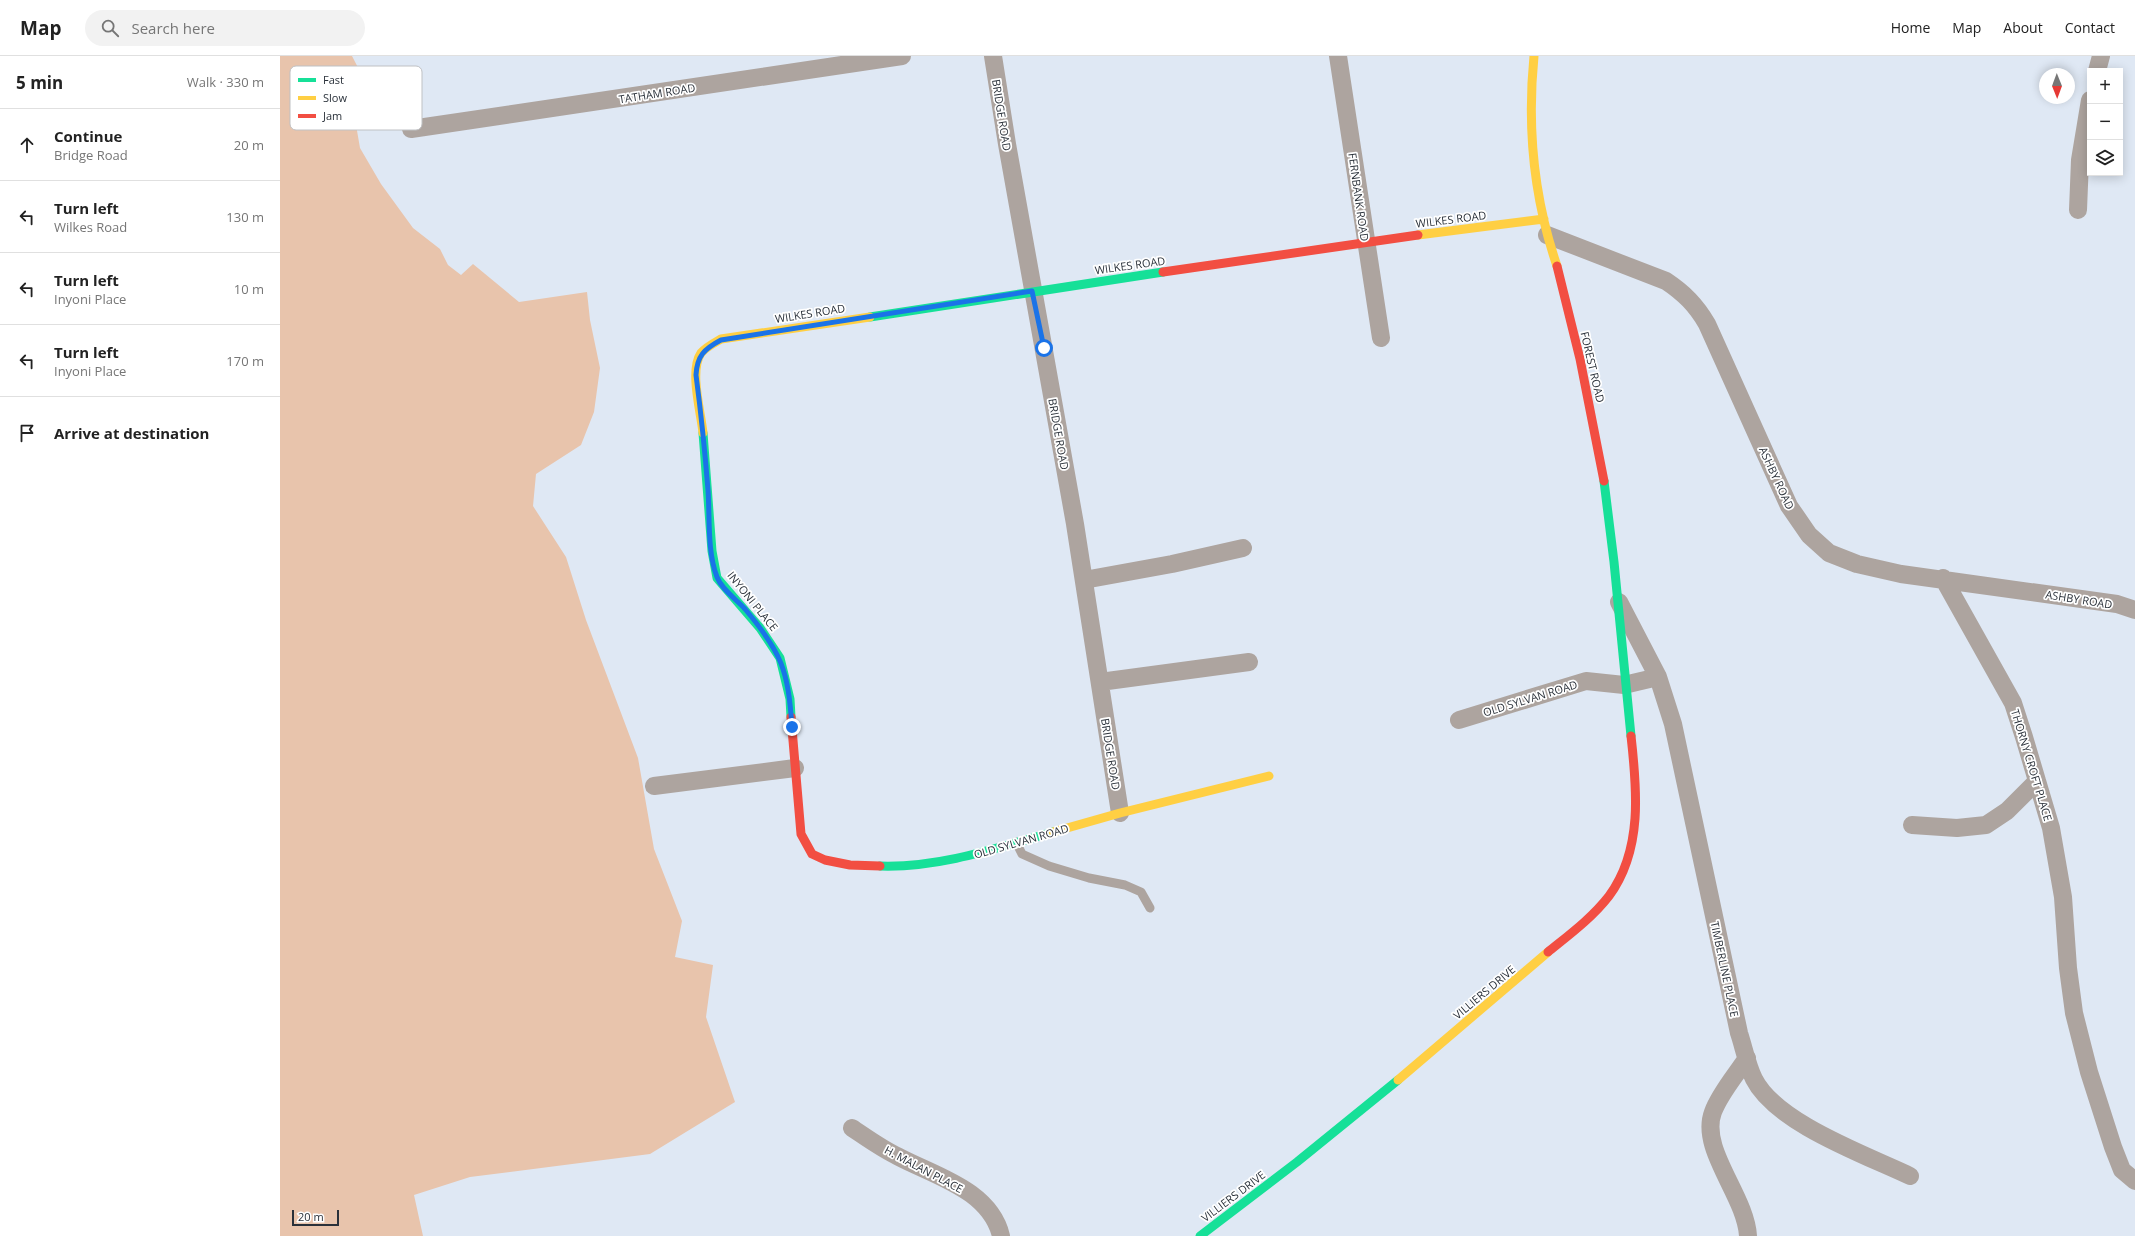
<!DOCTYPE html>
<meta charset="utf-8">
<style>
body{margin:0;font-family:"Open Sans",sans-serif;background:#f2f2f2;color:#222}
.controls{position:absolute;right:12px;top:12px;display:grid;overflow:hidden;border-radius:0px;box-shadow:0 2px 10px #0003}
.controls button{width:36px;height:36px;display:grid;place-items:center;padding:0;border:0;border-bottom:1px solid #e0e0e0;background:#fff;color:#222;font:20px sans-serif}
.compass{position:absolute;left:1759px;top:12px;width:36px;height:36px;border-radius:50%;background:#fff;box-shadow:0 2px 10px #0003;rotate:179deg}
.scale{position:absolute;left:12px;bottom:10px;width:47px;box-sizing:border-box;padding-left:4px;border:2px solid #2a313a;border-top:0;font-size:11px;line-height:14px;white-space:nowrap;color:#2a313a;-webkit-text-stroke:3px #fff;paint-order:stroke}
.stop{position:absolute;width:12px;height:12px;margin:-9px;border:3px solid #1a73e8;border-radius:50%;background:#fff}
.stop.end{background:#1a73e8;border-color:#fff;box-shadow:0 1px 4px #0008}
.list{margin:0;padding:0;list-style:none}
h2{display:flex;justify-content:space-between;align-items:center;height:52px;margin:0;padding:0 16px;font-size:17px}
h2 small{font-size:13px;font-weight:400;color:#767676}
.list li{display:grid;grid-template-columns:26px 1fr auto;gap:12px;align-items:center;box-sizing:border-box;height:72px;padding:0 16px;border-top:1px solid #e0e0e0}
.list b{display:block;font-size:15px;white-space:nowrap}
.list p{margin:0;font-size:13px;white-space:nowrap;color:#767676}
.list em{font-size:13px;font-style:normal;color:#767676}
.icon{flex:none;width:22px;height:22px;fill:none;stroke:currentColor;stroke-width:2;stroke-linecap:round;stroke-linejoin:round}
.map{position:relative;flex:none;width:1855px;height:1180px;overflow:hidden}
header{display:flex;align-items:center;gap:24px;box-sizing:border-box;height:56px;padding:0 20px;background:#fff;border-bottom:1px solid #e0e0e0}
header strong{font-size:19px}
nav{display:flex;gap:22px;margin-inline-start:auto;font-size:14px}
.search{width:280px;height:36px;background:#f2f2f2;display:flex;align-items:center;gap:10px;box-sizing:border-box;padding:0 14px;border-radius:22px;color:#767676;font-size:15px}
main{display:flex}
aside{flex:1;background:#fff}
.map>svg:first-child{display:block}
.green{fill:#e8c4ac}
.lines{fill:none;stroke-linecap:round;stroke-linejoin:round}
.lane{stroke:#ada49f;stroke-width:9}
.street{stroke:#ada49f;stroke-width:18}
.fast{stroke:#16e098;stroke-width:9}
.slow{stroke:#ffcf43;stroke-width:9}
.jam{stroke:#f24e42;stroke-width:9}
.route{stroke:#1a73e8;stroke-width:5}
.labels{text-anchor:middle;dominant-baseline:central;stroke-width:3.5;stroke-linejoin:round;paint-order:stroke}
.street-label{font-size:11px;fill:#2a313a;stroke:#fff}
.key{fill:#fff;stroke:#bfc1c4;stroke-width:1}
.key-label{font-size:11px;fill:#2a313a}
</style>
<header>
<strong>Map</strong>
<div class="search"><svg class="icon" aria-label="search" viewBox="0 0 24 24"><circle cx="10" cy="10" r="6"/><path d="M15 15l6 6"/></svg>Search here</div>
<nav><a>Home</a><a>Map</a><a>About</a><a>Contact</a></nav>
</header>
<main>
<aside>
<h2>5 min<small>Walk · 330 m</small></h2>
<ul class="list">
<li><svg class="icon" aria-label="ahead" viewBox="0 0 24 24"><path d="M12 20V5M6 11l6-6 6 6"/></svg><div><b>Continue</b><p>Bridge Road</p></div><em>20 m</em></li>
<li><svg class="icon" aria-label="left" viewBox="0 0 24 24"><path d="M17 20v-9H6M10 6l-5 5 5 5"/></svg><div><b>Turn left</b><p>Wilkes Road</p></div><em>130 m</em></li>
<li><svg class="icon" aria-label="left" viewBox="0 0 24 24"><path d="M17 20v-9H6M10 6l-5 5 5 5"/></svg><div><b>Turn left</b><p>Inyoni Place</p></div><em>10 m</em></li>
<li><svg class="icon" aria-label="left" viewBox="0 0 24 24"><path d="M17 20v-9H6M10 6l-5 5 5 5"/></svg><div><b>Turn left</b><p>Inyoni Place</p></div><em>170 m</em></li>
<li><svg class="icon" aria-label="arrive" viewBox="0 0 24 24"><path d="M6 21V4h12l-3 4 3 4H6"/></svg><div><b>Arrive at destination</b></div></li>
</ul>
</aside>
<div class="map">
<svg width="1855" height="1180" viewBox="0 0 1855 1180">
<rect width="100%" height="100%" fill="#dfe8f4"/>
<path class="green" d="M0 0H72L102 58 75 63 80 92 101 128 133 172 160 193 168 209 181 219 193 208 239 246 307 236 310 264 320 312 314 356 301 389 256 418 253 450 286 501 306 564 358 702 374 793 402 865 395 901 433 909 426 961 455 1046 370 1098 190 1121 134 1139 143 1180H0Z"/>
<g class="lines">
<path class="lane" d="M736 786 742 798 769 810 809 822 845 829 861 836 870 852"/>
<path class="street" d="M713 0 727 88 795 468 840 757
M1058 0 1101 282
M1817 15 1821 0
M131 73 622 0
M1798 154 1800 104 1810 44
M1267 179 1386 225C1404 237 1416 249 1427 268L1509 450 1529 479 1549 497 1577 508 1621 518 1837 548 1855 554
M1663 522 1733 647 1744 681 1771 772 1783 841 1788 912 1794 957 1809 1016 1833 1091 1842 1114 1855 1125
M804 524 892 508 963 492
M1339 546 1378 621 1393 668 1459 977C1464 992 1467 1009 1474 1023 1496 1067 1586 1099 1630 1120
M820 626 969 606
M1179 664 1306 625 1344 629 1378 621
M374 730 515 712
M1632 769 1677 772 1706 769 1727 755 1757 725
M1467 1002C1456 1019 1440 1037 1433 1056 1419 1093 1466 1140 1468 1180
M572 1072C587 1082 602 1093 619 1101 655 1120 710 1134 721 1180"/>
<path class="fast" d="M590 261 883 216
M423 377 432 495 437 522 480 572 500 602 510 643 511 661
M1324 425 1334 506 1351 680
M600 810C659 812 717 792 773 776
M920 1180 1017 1106 1118 1024"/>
<path class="slow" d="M1254 0C1247 71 1254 143 1277 210
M1138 179 1264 163
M423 377C421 356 409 315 421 297 426 291 434 287 441 283L590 261
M773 776 840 757 989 720
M1118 1024 1268 896"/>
<path class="jam" d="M1277 210 1300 303 1324 425
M883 216 1138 179
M511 661 521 778 532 798 545 804 570 809 600 810
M1268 896C1289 879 1312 862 1329 840 1363 794 1357 733 1351 680"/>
</g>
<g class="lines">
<path class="route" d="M512 671C508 614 502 597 465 553 456 543 442 534 437 521 427 495 430 462 428 434 425 396 421 357 416 319 417 300 424 293 441 284L752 235 764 292"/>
</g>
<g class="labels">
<g class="street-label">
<text transform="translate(377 37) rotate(-9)">TATHAM ROAD</text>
<text transform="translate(722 59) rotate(81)">BRIDGE ROAD</text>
<text transform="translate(1079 141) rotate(82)">FERNBANK ROAD</text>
<text transform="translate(1171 163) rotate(-7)">WILKES ROAD</text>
<text transform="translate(850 209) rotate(-8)">WILKES ROAD</text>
<text transform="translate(530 257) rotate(-9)">WILKES ROAD</text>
<text transform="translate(1313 311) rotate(77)">FOREST ROAD</text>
<text transform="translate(779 378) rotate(80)">BRIDGE ROAD</text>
<text transform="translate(1497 422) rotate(65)">ASHBY ROAD</text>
<text transform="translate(1799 543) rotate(9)">ASHBY ROAD</text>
<text transform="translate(473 545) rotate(51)">INYONI PLACE</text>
<text transform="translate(1250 642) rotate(-17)">OLD SYLVAN ROAD</text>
<text transform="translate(831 698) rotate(81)">BRIDGE ROAD</text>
<text transform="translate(1752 709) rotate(73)">THORNY CROFT PLACE</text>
<text transform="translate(741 785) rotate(-16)">OLD SYLVAN ROAD</text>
<text transform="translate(1445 913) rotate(78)">TIMBERLINE PLACE</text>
<text transform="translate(1204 936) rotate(-40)">VILLIERS DRIVE</text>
<text transform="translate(644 1113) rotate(28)">H. MALAN PLACE</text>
<text transform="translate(953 1140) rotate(-37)">VILLIERS DRIVE</text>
</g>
</g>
<rect x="10" y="10" width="132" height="64" rx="6" class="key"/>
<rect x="18" y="22" width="18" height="4" fill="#16e098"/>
<rect x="18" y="40" width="18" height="4" fill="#ffcf43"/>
<rect x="18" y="58" width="18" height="4" fill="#f24e42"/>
<g class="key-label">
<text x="43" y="28">Fast</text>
<text x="43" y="46">Slow</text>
<text x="43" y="64">Jam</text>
</g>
</svg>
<div class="controls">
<button>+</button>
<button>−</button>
<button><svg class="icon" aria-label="layers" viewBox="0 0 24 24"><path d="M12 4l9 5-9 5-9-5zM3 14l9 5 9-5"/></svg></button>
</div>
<svg class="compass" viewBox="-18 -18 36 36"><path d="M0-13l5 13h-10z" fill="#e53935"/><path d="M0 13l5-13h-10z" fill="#767676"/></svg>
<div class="scale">20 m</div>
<div class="stop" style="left:764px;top:292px"></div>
<div class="stop end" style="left:512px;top:671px"></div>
</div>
</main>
